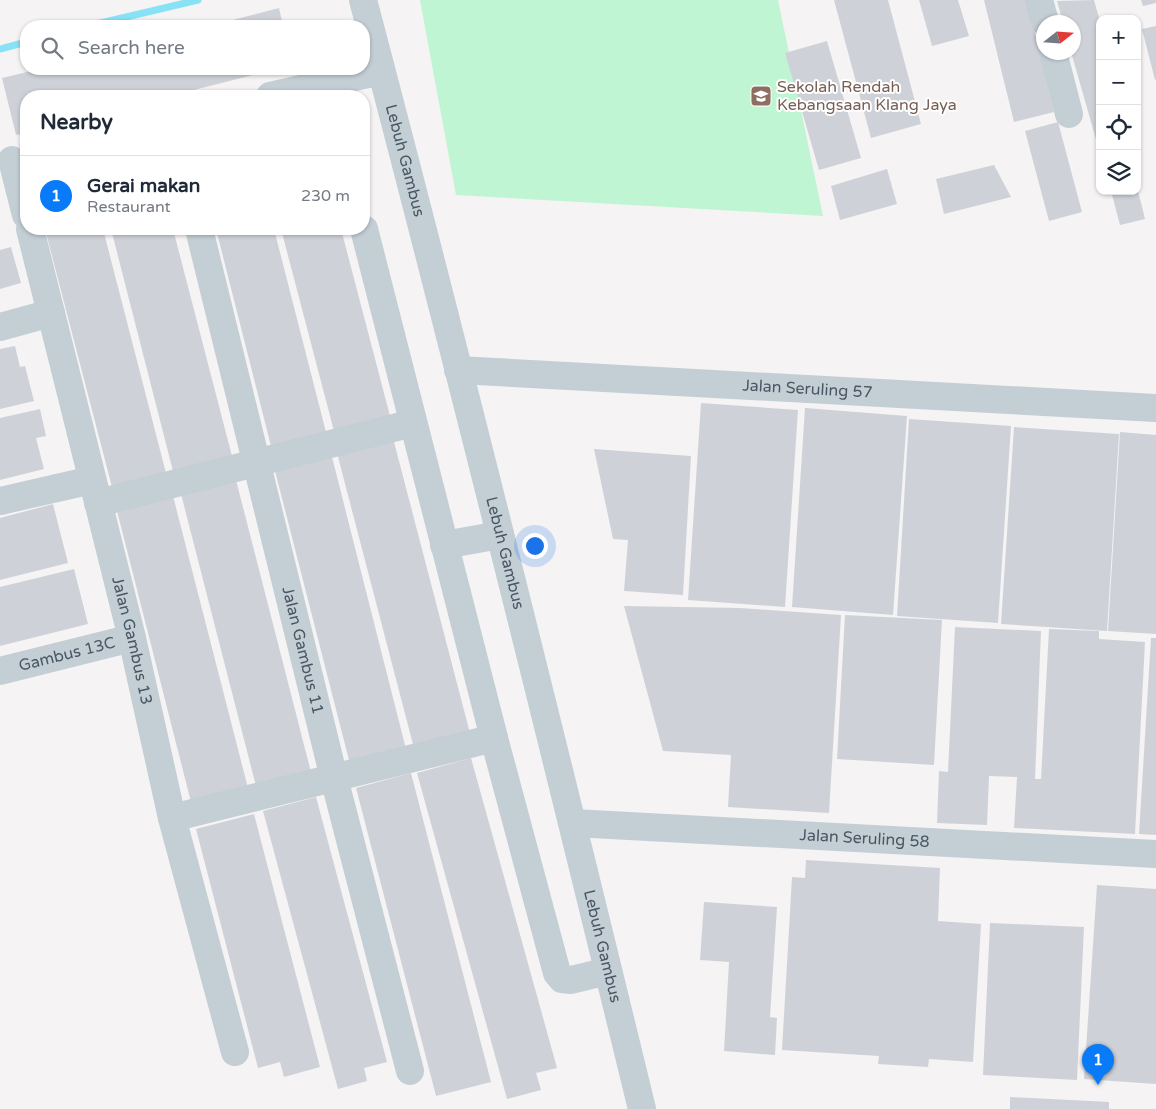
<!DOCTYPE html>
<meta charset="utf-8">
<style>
body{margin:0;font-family:"Varela Round",sans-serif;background:#f2f2f3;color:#1f2937}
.controls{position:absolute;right:15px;top:15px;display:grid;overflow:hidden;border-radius:10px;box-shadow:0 1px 4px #0004}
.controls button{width:45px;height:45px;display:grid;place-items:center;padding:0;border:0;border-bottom:1px solid #e0e1e3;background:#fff;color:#1f2937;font:25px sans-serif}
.compass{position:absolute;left:1036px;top:15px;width:45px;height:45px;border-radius:50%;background:#fff;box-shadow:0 1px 4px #0004;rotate:73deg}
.you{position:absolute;left:534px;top:545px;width:18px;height:18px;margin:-12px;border:4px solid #fff;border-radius:50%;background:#1a73e8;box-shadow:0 0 0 8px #1a73e833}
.badge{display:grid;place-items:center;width:32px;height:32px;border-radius:50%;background:#097af8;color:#fff;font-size:16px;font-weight:700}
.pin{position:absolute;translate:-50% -41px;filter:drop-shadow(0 1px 2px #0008)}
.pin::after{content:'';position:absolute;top:26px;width:18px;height:15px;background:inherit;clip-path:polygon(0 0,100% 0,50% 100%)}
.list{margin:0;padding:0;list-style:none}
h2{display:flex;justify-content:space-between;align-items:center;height:65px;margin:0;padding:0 20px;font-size:21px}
h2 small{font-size:16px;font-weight:400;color:#747a83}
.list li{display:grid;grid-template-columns:32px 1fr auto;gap:15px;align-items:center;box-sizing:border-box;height:80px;padding:0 20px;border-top:1px solid #e0e1e3}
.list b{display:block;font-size:19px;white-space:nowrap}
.list p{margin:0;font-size:16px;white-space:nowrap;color:#747a83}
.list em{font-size:16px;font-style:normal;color:#747a83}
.icon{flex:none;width:28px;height:28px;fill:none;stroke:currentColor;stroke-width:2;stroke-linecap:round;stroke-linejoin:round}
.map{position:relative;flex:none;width:1156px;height:1109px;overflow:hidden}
.search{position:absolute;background:#fff;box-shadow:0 1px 4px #0004;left:20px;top:20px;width:350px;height:55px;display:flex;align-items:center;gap:12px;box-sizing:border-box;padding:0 18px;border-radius:20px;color:#747a83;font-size:19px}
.panel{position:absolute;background:#fff;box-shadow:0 1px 4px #0004;left:20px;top:90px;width:350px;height:145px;border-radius:20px}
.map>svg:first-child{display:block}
.garden{fill:#bff5d2}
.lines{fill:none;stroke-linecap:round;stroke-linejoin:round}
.stream{stroke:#88e2f5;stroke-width:7}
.building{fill:#ced2d8}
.minor{stroke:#c3ced5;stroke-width:28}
.labels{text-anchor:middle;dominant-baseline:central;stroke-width:4;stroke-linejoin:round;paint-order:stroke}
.education-label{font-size:16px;fill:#785e54;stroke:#fff;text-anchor:start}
.street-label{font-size:16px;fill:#485763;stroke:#fff}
</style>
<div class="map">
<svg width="1156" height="1109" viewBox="0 0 1156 1109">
<rect width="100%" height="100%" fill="#f5f3f3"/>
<path class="garden" d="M420 0H778L823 216 456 195Z"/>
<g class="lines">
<path class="stream" d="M88 26 198 0
M0 49 26 42"/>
</g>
<path class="building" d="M834 0H888L921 124 871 138Z
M919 0H958L969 36 932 46Z
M984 0H1027L1054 112 1014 122Z
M1094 0 1100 21 1099 150 1071 52H1074V22H1063L1057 1Z
M1141 0H1156V3L1143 6Z
M279 8 283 26H210Z
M1156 26V79L1155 80 1142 29Z
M827 41 861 158 819 170 785 53Z
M40 69H277L170 96H26V133L16 135 2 78Z
M1058 122 1082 212 1049 221 1025 131Z
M994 165 1011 197 944 214 936 179Z
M887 169 897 204 840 220 831 186Z
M1111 191H1138L1145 219 1120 225Z
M45 229H103L167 477 113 491Z
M111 229H173L233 460 174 475Z
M216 229H274L327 436 272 450Z
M281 229H341L390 416 334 431Z
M11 247 21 283 0 289V250Z
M15 346 20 367 25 366 34 401 0 409V349Z
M701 403 798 410 785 607 688 600Z
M805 408 907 416 893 615 792 607Z
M40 409 46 436 36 438 44 469 0 480V418Z
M909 419 1011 426 998 623 897 616Z
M1014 427 1119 434 1107 631 1001 624Z
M1120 432 1156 435V634L1108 631Z
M393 438 471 737 415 752 337 453Z
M594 449 691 456 683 595 624 591 628 540 613 539Z
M331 453 407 753 351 768 274 467Z
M236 480 312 776 257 790 181 494Z
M173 496 249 792 192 806 117 511Z
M53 504 68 563 0 580V518Z
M74 569 88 624 0 646V587Z
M624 606 740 608 841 615 829 813 728 807 731 755 663 751Z
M845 615 942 620 934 765 837 759Z
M955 627 1041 631 1035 779H1041L1049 629 1099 631V639L1145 642 1135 834 1014 828 1017 777 989 776 987 825 937 823 939 771 948 772Z
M1151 638H1156V835L1139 834Z
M471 758 557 1068 536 1073 541 1090 507 1099 417 773Z
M411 773 491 1082 436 1096 356 788Z
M316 797 387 1062 364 1068 367 1081 338 1089 263 811Z
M254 814 320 1067 284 1077 280 1062 258 1068 196 829Z
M806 860 940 868 938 921 981 924 973 1062 929 1059 928 1067 878 1064 879 1056 782 1050 792 877 805 878Z
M1097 885 1156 889V1084L1084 1079Z
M704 902 777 907 770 1017 777 1018 775 1055 724 1051 729 962 700 960Z
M990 923 1084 927 1077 1080 983 1075Z
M1010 1097 1109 1102V1109H1010Z"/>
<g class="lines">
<g class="minor">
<path id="s1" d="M363 0C460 368 552 739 642 1109"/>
<path d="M1039 0 1045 22"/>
<path d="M1053 52 1069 114"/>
<path d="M270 96 381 71"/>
<path d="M12 160 26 215"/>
<path id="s2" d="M30 229 132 638 172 818 235 1052"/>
<path id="s3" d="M199 229 334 778 410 1071"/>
<path d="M364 229 494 738 557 973 562 979 571 980 608 971"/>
<path d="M0 327 51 313"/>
<path id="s4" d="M458 370 1156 408"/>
<path d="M0 501 92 480"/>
<path d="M98 503 413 423"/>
<path d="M444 545 500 535"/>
<path id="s5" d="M0 671 132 638"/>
<path d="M172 818 494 738"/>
<path id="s6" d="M573 823 1156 854"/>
</g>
</g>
<defs>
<g id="school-square" transform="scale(1.125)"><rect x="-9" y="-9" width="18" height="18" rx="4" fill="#8d6e63" stroke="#fff"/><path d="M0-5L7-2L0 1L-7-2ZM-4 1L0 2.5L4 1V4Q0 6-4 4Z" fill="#fff"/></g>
</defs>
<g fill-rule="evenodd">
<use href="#school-square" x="761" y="96"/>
</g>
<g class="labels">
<g class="education-label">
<text x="777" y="87">Sekolah Rendah<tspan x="777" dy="18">Kebangsaan Klang Jaya</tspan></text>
</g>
<g class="street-label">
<text stroke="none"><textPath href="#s1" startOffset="166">Lebuh Gambus</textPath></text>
<text stroke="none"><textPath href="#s4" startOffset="350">Jalan Seruling 57</textPath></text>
<text stroke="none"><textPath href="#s1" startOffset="571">Lebuh Gambus</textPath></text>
<text stroke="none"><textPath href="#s2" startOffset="424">Jalan Gambus 13</textPath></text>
<text stroke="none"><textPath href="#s3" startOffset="434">Jalan Gambus 11</textPath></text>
<text stroke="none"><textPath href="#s5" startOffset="69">Gambus 13C</textPath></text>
<text stroke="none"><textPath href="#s6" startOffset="292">Jalan Seruling 58</textPath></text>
<text stroke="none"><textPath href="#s1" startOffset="976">Lebuh Gambus</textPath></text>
</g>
</g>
</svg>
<div class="controls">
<button>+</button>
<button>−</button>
<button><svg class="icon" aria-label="locate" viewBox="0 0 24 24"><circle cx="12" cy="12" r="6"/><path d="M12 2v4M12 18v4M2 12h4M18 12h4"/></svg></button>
<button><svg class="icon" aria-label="layers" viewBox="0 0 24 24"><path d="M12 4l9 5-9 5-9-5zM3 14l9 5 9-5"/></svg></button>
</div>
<svg class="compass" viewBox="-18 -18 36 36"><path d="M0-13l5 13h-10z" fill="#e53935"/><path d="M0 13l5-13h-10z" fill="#747a83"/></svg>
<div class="you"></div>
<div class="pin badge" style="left:1098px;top:1085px">1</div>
<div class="search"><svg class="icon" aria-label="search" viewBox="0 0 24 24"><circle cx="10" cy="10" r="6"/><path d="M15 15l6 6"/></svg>Search here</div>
<section class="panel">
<h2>Nearby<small></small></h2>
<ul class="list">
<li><span class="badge">1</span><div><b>Gerai makan</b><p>Restaurant</p></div><em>230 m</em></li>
</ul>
</section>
</div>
